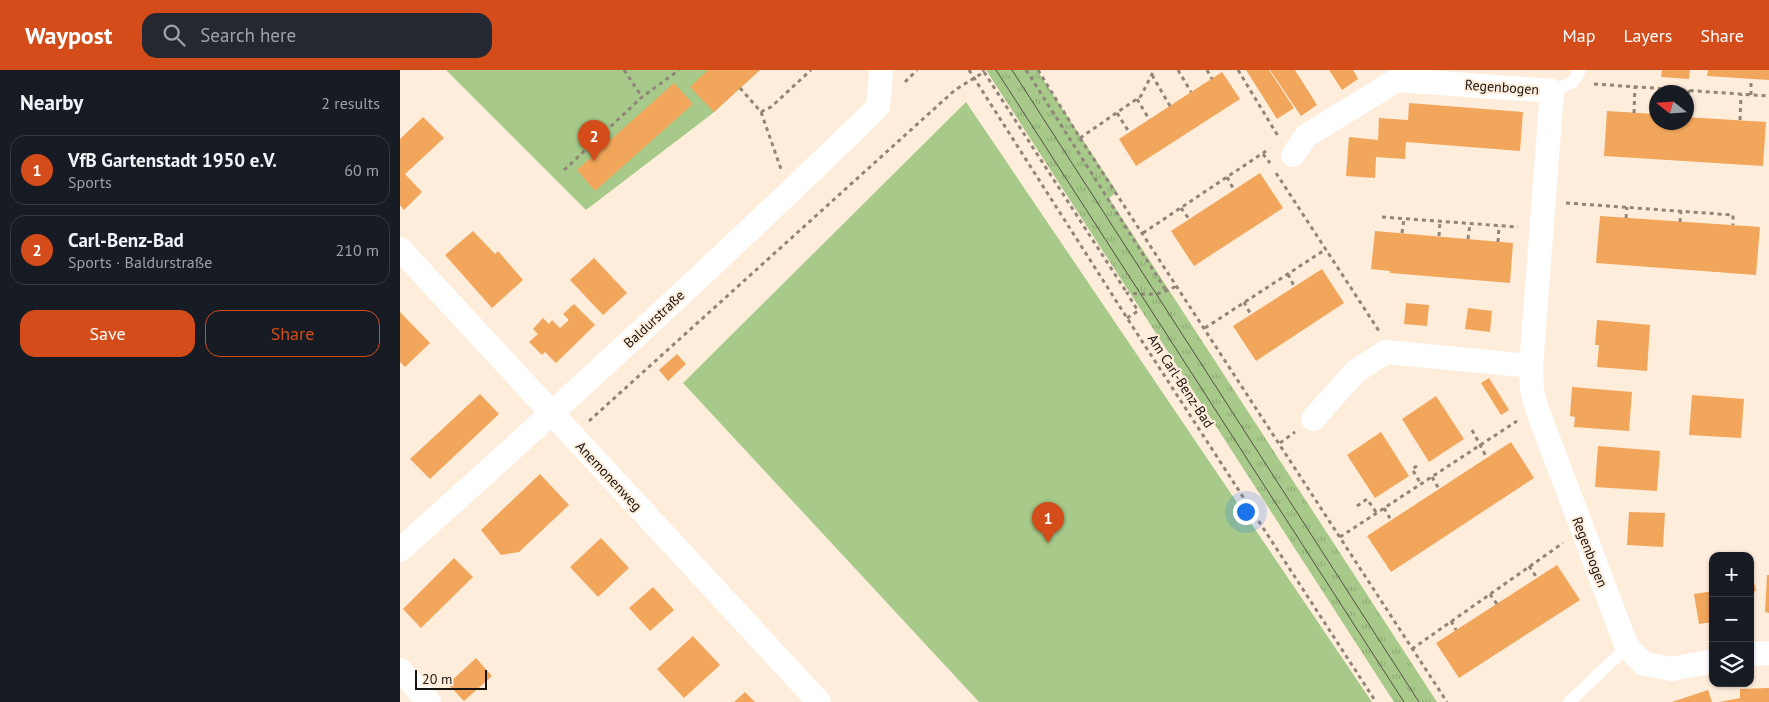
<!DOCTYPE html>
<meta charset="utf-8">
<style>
body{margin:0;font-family:"PT Sans",sans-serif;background:#242831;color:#f1f3f6}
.controls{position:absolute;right:15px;bottom:15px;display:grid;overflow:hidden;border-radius:10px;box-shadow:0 1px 4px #0004}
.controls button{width:45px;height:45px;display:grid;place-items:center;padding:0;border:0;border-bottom:1px solid #363941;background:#171b24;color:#f1f3f6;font:25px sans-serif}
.compass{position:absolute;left:1249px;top:15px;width:45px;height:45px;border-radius:50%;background:#171b24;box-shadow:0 1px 4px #0004;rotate:287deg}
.scale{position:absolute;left:15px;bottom:12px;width:72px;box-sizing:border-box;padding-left:5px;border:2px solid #1a140f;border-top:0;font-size:14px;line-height:18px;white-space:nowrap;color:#1a140f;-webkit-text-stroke:4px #ffeddc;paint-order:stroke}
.you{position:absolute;left:845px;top:441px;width:18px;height:18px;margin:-12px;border:4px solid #fff;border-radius:50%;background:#1a73e8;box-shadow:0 0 0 8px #1a73e833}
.badge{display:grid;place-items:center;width:32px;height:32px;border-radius:50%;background:#d34c19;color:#fff;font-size:16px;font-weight:700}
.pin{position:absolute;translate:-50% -41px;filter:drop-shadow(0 1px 2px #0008)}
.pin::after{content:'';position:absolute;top:26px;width:18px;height:15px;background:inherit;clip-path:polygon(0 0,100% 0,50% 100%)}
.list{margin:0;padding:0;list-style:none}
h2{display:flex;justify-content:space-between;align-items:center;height:65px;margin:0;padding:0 20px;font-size:21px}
h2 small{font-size:16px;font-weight:400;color:#9ea1a6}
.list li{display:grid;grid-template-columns:32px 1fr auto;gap:15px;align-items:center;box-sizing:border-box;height:70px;margin:0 10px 10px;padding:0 10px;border:1px solid #363941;border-radius:15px}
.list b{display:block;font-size:19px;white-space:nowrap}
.list p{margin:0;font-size:16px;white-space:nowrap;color:#9ea1a6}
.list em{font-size:16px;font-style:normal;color:#9ea1a6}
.actions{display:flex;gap:10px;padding:15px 20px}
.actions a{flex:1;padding:11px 0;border:1px solid #d34c19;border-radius:15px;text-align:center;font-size:18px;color:#d34c19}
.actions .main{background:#d34c19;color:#fff}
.icon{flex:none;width:28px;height:28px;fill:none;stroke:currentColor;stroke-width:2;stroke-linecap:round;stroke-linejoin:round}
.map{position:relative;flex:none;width:1369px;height:632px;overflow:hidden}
header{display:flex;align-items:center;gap:30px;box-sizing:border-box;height:70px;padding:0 25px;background:#d34c19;color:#fff}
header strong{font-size:24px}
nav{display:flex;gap:28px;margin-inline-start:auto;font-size:18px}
.search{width:350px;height:45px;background:#242831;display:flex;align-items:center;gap:12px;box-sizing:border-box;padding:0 18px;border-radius:15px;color:#9ea1a6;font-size:19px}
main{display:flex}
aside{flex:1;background:#171b24}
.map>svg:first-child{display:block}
.grass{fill:url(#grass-tufts)}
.pitch{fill:#a7ca8a}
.building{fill:#f1a65b}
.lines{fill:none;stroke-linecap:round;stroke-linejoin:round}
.path{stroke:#918579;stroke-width:3;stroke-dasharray:4 4;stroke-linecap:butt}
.lane{stroke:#fff;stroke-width:12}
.street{stroke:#fff;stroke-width:24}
.tram{stroke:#564d44;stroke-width:1}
.labels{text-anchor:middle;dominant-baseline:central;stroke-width:4;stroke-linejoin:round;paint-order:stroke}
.street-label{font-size:14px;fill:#1a140f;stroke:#ffeddc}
</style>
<header>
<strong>Waypost</strong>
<div class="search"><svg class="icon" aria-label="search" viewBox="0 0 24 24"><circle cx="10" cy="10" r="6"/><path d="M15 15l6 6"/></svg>Search here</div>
<nav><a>Map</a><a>Layers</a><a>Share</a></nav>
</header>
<main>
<aside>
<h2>Nearby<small>2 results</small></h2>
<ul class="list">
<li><span class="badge">1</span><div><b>VfB Gartenstadt 1950 e.V.</b><p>Sports</p></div><em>60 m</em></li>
<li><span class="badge">2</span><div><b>Carl-Benz-Bad</b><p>Sports · Baldurstraße</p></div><em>210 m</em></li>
</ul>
<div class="actions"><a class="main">Save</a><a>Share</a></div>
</aside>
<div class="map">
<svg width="1369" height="632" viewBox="0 0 1369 632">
<defs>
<pattern id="grass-tufts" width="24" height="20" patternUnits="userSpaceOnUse" patternTransform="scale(1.25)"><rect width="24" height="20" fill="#a7ca8a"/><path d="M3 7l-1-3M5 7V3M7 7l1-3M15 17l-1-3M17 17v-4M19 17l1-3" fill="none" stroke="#8fad76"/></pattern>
</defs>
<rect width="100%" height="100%" fill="#ffeddc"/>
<path class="grass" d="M586 0H637L717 122 709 128 1037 632H994Z"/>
<path class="pitch" d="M46 0H360L313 43 186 140Z
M566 32 972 632H579L283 313Z"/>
<path class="building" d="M308 0H360L314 42 290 17Z
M846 0H869L894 38 877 49Z
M870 0H895L917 35 901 46Z
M929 0H953L958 9 942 20Z
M1262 0H1290L1289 9 1261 7Z
M1308 0H1369V10L1307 6Z
M822 2 840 29 736 96 719 69Z
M274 13 293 34 195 121 177 100Z
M1009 33 1123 42 1120 81 1006 72 1005 89 976 87 975 108 946 106 949 67 978 70 979 48 1008 50Z
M1207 41 1256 44V52H1286V47L1366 52 1363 96 1204 86Z
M23 47 44 68 5 104 22 122 4 140 0 135V69Z
M860 103 883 138 794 196 771 161Z
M1200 146 1360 157 1356 205 1196 193Z
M73 161 95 184 98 181 123 210 92 238 45 185Z
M975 161 1113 173 1110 213 990 203V201L971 199Z
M194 188 227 223 203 245 170 210Z
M922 199 944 233 856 291 833 256Z
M1006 233 1029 235 1027 256 1004 254Z
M174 234 195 255 156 293 145 282 142 285 129 272 138 264 133 259 143 248 149 254 152 250 160 258 169 250 163 244Z
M1068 238 1092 241 1090 262 1065 259Z
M0 242 30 273 5 297 0 292Z
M1197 250 1250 255 1247 301 1197 297 1199 275H1195Z
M277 284 286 294 268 311 259 300Z
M1089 308 1109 340 1101 345 1081 313Z
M1172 317 1232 322 1229 361 1174 357 1175 347 1170 346Z
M80 324 99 344 30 409 10 389Z
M1292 325 1344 329 1341 368 1289 365Z
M1036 326 1064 369 1029 392 1002 349Z
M981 362 1009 406 975 428 947 385Z
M1111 372 1134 408 991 502 967 466Z
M1198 376 1260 381 1257 421 1195 417Z
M140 404 169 435 119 482 101 485 81 460Z
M1229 442 1265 443 1263 477 1227 475Z
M201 468 229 498 198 527 170 497Z
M54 488 73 507 21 558 3 539Z
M1350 494 1356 521 1350 522Z
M1157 495 1180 530 1059 608 1036 573Z
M1367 505H1369V543L1365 542Z
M253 517 274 540 250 561 229 538Z
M1313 521V552L1299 554 1294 524Z
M293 566 320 595 284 628 257 599Z
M76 588 92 606 64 631 48 614Z
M1369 618V632H1319L1340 628V619Z
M1308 620 1312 632H1272Z
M345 622 355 632H334Z"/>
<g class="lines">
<path class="path" d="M224 0 242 27
M569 0 727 248 976 632
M626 0 767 222
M638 0 680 68 1047 632
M778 0 791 22
M807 0 812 9
M838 0 878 66
M584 2 727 223
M752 5 770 36
M505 12 517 0
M1194 14 1369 26
M340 18 361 42 381 99
M1351 25V9
M737 29 749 49
M361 42 371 37 411 0
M717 43 729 62
M1234 43 1235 16
M1287 47 1289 20
M1340 50 1341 24
M680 68 741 26 754 0
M863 84 870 93
M164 100 242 27 279 0
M876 103 979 261
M827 107 834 120
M1166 133 1333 145V155
M781 138 789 149
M982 147 1118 157
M1226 148 1227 137
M1280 152 1281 141
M743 163 869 79
M1002 163 1004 149
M1039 166 1040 151
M1068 169 1070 154
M1098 172 1099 156
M888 204 894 216
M844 232 851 245
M727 248 738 241 727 223C746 224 759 227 776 216
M805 258 926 179
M189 351 555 20 584 2 583 0
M1072 360 1087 388
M880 373 895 362
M1017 396 1012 399 1021 414
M1032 407 1039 419
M957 436 967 429 976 442
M984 438 991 450
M940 467 1117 351
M1129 496 1137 508
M1090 524 1097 534
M1051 551 1056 560
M1012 579 1163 473"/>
<path class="lane" d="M1152 21 1173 12 1180 0
M1169 632 1227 577"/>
<path class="street" d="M893 85 906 66 997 10 1152 21 1131 296 1132 320 1137 339 1227 577 1244 594 1272 599 1313 591
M0 179 419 632
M913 349 956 301 986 282 1131 296
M0 480C162 335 322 189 478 37L481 2
M1350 584 1369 583
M0 600 29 632"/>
<path class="tram" d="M596 0 1004 632
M612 0 1019 632"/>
</g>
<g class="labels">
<g class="street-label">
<text transform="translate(1102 17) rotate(4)">Regenbogen</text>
<text transform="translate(254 249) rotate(-43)">Baldurstraße</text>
<text transform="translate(781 311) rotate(57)">Am Carl-Benz-Bad</text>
<text transform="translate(209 406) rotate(47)">Anemonenweg</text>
<text transform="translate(1190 482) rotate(69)">Regenbogen</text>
</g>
</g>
</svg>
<div class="controls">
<button>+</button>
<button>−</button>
<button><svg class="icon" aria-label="layers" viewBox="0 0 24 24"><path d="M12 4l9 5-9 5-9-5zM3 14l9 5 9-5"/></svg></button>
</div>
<svg class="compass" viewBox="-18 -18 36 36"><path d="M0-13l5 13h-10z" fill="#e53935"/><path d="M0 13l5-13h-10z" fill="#9ea1a6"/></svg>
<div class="scale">20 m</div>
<div class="you"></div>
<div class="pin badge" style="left:648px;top:473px">1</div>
<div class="pin badge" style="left:194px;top:91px">2</div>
</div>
</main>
